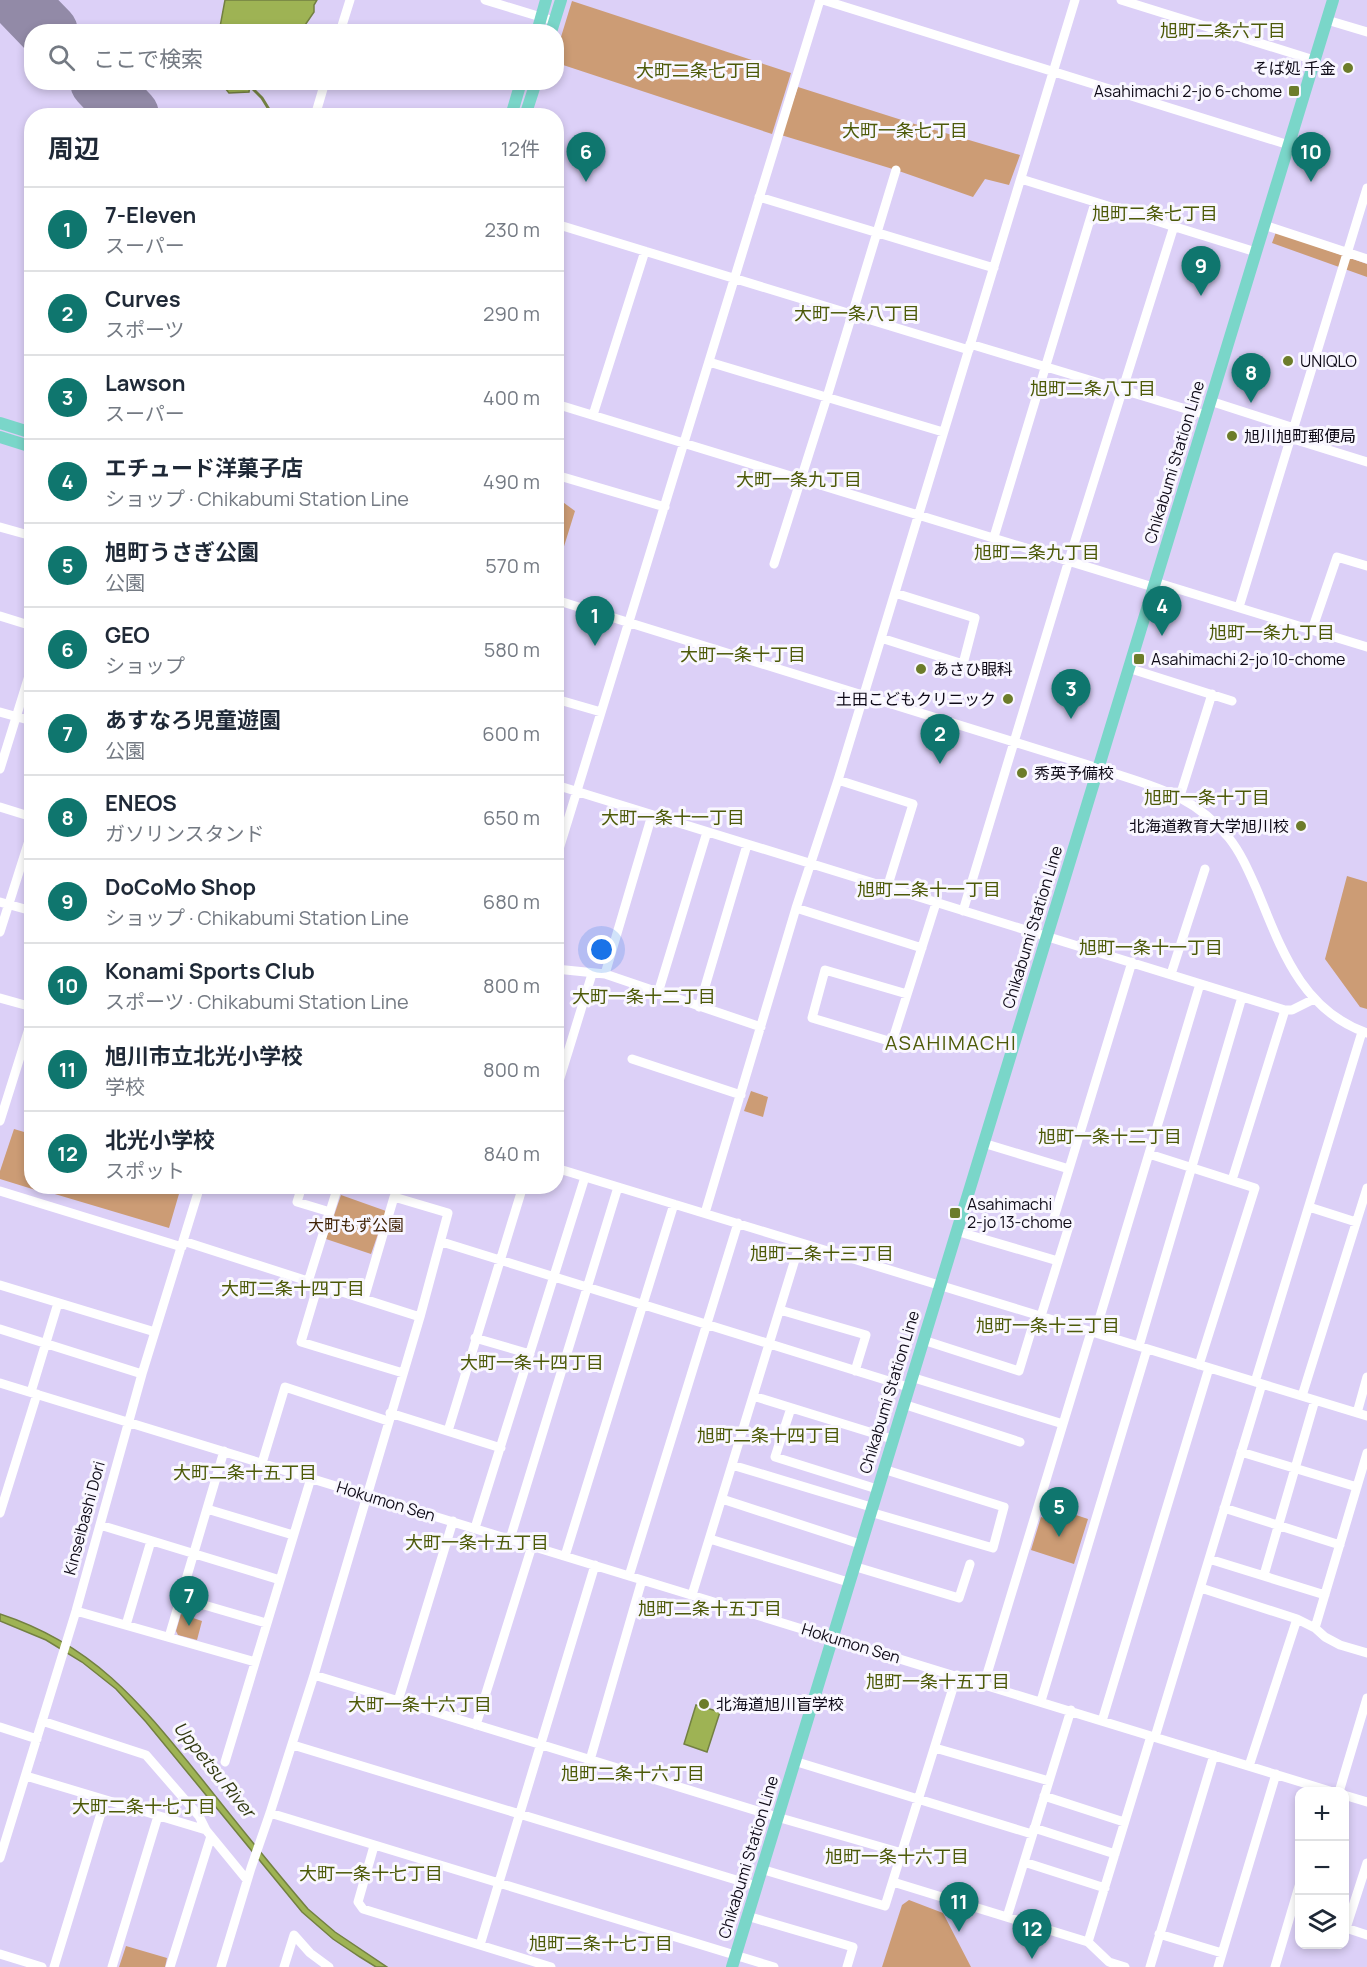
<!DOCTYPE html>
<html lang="ja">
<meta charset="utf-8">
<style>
body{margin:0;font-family:Manrope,"Noto Sans JP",sans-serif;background:#f2f2f3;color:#1f2937}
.controls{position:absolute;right:18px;bottom:18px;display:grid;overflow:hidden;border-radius:12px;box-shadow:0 3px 9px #0003}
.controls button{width:54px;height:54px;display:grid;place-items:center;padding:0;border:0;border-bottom:2px solid #e0e1e3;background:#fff;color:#1f2937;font:30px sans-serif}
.you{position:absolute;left:602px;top:950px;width:21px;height:21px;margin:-15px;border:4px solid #fff;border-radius:50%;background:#1a73e8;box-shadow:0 0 0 9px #1a73e833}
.badge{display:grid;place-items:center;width:39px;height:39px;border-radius:50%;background:#0f766e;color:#fff;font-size:20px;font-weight:700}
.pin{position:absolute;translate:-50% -50px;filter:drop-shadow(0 2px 3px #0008)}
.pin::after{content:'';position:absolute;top:32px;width:21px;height:18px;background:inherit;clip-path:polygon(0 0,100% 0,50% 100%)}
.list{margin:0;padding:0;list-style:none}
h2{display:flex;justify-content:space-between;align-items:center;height:78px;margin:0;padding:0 24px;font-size:26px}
h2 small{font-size:20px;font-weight:400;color:#747a83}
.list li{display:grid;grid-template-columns:39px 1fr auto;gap:18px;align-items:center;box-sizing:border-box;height:84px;padding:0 24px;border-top:2px solid #e0e1e3}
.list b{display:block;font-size:22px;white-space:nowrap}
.list p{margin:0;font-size:20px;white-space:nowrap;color:#747a83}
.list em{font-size:20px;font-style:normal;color:#747a83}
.icon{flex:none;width:33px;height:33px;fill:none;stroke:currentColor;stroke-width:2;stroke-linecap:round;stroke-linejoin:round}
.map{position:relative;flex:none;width:1367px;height:1967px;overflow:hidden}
.search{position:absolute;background:#fff;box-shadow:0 3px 9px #0003;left:24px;top:24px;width:540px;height:66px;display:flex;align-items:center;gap:15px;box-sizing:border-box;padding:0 21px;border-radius:24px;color:#747a83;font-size:22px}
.panel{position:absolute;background:#fff;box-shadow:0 3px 9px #0003;left:24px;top:108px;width:540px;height:1086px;border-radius:24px}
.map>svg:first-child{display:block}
.green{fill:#cc9c75}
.water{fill:#9eb354;stroke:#738042;stroke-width:1.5}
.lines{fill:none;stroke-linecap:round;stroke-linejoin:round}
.stream{stroke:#738042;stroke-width:3}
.runway{stroke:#928aa7;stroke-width:58}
.minor{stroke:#fff;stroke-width:9}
.major{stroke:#7ad6c9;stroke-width:12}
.poi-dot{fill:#6c7c2a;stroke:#f9f7ff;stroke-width:2}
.labels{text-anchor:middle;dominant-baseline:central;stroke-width:6;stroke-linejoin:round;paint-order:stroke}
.poi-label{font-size:16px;fill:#0e0a17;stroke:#f9f7ff;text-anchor:start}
.street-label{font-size:16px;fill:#0e0a17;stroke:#f9f7ff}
.park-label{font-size:16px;fill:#402205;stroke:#f9f7ff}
.neighbourhood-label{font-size:18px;fill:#4d5a09;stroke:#f9f7ff}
.water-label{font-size:18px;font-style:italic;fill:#303810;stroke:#f9f7ff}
.quarter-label{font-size:20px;letter-spacing:1.5px;fill:#4d5a09;stroke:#f9f7ff}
</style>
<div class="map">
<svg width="1367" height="1967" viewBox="0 0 1367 1967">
<rect width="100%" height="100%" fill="#dcd0f7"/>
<path class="green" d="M572 1 791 73 772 134 557 63V50Z
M798 87 908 122 1020 155 1009 185 985 179 973 197 896 170 781 135Z
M1276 232 1367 264V277L1272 243Z
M556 497 575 511 561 556 557 554Z
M1347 876 1367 882V1009L1360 1007 1325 959Z
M751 1091 768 1097 763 1117 744 1111Z
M14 1129 31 1134 32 1186 44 1187 42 1192 0 1179V1171Z
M49 1187V1186L181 1187 169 1228 48 1192Z
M341 1195 386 1211 371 1254 326 1239Z
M1067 1512 1088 1519 1074 1564 1031 1550 1041 1517 1063 1524Z
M181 1614 202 1621 197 1640 178 1635 176 1631Z
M909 1900 943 1913 971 1967H882L902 1905Z
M126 1946 167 1958 165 1967H119Z"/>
<path class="water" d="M225 0H317L314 5V12L301 31H216L220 27Z
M221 83H250L249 92 229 93Z
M0 1614C95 1645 141 1704 201 1778 236 1822 271 1866 308 1909L335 1932 387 1967H376L360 1957 333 1939 302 1912 146 1722 116 1689 82 1662 46 1640 0 1621Z
M696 1705 720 1712 707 1752 684 1744Z"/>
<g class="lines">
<path class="stream" d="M246 82 262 98 273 116"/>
<path class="runway" d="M18 0 49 32
M99 82 130 115"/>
<path class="minor" d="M485 0 554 21
M823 0 1289 145
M1121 0 1314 60
M1327 20 1367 32
M340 32 350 0
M315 116 325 82
M1021 179 1256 252
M759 197 994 268
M556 224 969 350
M1264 225 1367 259
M970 344 1206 415
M709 362 943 432
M1210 401 1294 428
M556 404 1153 587
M593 415 645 251
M1290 438 1367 462
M556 475 665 507
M0 527 32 536
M994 537 1095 203
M774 564 827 397 896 170
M1155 582 1367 647
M556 600 1098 768C1150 786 1191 792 1229 838 1241 853 1249 872 1257 890 1281 948 1301 1010 1367 1033
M1239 607 1367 188
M0 616 32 626
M1312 630 1337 557 1367 566
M881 638 963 664 975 618 895 593
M1128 668 1232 701
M556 699 601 712
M0 712 32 721
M0 769 32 666
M838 780 913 804 887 888
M556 785 1285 1010H1292L1314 999
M1180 796 1212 694
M0 807 32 817
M556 859 820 0
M0 902 32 911
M796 908 922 948
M963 911 1069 560 1174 226
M0 932 32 831
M556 969 605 974 761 1027
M605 974 652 815
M1171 974 1205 869
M658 993 707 832
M907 994 825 970 812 1018 892 1042 936 903
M0 998 32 1007
M699 1007 747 845
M632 1059 741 1095
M556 1091 592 974
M0 1121 32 1019
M983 1143 1069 1169 1132 962
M1149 1154 1255 1188 1199 1365
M556 1168 1367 1416
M1232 1180 1285 1010
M302 1186 297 1202 330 1212
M0 1191 182 1247
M1309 1207 1356 1222
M705 1213 796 908 838 780 1075 0
M956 1231 1058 1261
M183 1241 420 1317
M442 1242 908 1387
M308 1282 338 1186
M0 1285 155 1332
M318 1285 301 1342 403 1373
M780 1310 866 1335 855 1371
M1041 1316 1069 1226 1053 1221 1069 1169
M0 1329 142 1374
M1095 1333 1200 984
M475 1338 530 1354
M923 1340 1019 1371 1036 1315
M1139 1346 1242 997
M911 1377 1063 1424
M1255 1382 1362 1032
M0 1383 1333 1792
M31 1392 58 1303
M753 1396 892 1439
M1302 1396 1367 1188
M903 1404 1020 1442
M791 1408 775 1457 877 1489
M390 1413 501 1448
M1357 1413 1367 1377
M448 1431 523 1186
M1241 1452 1357 1487
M262 1463 285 1387 388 1421
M732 1465 871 1507
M722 1499 860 1544
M1224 1508 1340 1545
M207 1509 293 1535
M870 1512 993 1548 1004 1507 883 1469
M0 1513 37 1394
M100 1525 280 1580
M475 1528 585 1177
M510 1539 618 1187
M710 1539 848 1582
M565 1556 674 1204
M1209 1559 1325 1595
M853 1566 959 1598 970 1564
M1264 1575 1315 1400
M629 1576 738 1223
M1201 1588 1297 1619 1315 1628 1325 1637 1340 1645 1367 1653
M692 1595 800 1243
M180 1598 266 1623
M76 1611 255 1662
M126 1625 151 1541
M1315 1628 1367 1453
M169 1637 224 1451
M314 1675 777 1817 902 1853
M984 1684 1091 1332
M398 1701 453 1521
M1041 1701 1147 1349
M42 1721 146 1755 199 1816 206 1830 247 1880
M1102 1721 1209 1368
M476 1725 532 1546
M0 1727 37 1739
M1155 1737 1262 1384
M293 1745 756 1886
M935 1748 1049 1781
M590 1760 642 1580
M794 1761 1032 1834
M225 1762 311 1478
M1249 1766 1297 1619
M26 1776 206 1830
M1339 1792 1367 1698
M1344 1795 1367 1802
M1044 1796 1124 1822
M270 1813 774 1967
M1034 1828 1115 1854
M374 1846 358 1902 363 1909 551 1967
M0 1858 76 1611 142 1374 200 1186
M1024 1862 1105 1888
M1367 1863 1346 1928 1367 1935
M761 1869 885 1906 957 1675
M893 1882 1088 1942 1109 1962 1125 1967
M747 1916 853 1947 847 1967
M1007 1917 1071 1710
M1159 1934 1222 1953
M294 1935 310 1953 329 1967
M1088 1942 1151 1736
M480 1945 595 1565
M0 1954 42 1967
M54 1967 105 1800
M112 1967 158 1816
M170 1967 211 1836
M221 1967 251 1868 270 1813 314 1675 420 1317 448 1213 394 1197 364 1299
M284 1967 294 1935
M1150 1967 1214 1755
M1218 1967 1276 1774
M1275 1967 1300 1883"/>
<path class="major" d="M537 32 546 0
M551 32 561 0
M511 116 521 82
M525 116 536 82
M0 423 32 433
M0 437 32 447
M732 1967 1333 0"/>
</g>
<g class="poi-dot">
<circle cx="1348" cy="68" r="6"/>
<rect x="1288" y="85" width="12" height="12" rx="3"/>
<circle cx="1288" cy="361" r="6"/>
<circle cx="1232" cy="436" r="6"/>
<rect x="1133" y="653" width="12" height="12" rx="3"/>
<circle cx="921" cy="669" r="6"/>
<circle cx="1008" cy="699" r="6"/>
<circle cx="1022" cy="773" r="6"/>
<circle cx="1301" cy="826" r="6"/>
<rect x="949" y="1207" width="12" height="12" rx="3"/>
<circle cx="704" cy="1704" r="6"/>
</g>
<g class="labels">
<g class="poi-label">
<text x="1336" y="68" text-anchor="end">そば処 千金</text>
<text x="1282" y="91" text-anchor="end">Asahimachi 2-jo 6-chome</text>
<text x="1300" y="361">UNIQLO</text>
<text x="1244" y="436">旭川旭町郵便局</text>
<text x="1151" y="659">Asahimachi 2-jo 10-chome</text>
<text x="933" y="669">あさひ眼科</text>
<text x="996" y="699" text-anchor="end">土田こどもクリニック</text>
<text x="1034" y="773">秀英予備校</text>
<text x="1289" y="826" text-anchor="end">北海道教育大学旭川校</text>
<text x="967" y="1204">Asahimachi<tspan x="967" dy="18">2-jo 13-chome</tspan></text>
<text x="716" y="1704">北海道旭川盲学校</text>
</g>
<g class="street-label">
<text transform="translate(1174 462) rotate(-73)">Chikabumi Station Line</text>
<text transform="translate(1032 927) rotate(-73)">Chikabumi Station Line</text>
<text transform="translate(889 1392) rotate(-73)">Chikabumi Station Line</text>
<text transform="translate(386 1501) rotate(17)">Hokumon Sen</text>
<text transform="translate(84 1518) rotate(-75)">Kinseibashi Dori</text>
<text transform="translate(851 1643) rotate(17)">Hokumon Sen</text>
<text transform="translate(748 1857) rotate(-73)">Chikabumi Station Line</text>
</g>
<g class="park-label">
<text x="356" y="1225">大町もず公園</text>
</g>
<g class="neighbourhood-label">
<text x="1223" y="30">旭町二条六丁目</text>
<text x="699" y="70">大町二条七丁目</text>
<text x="905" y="130">大町一条七丁目</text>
<text x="1155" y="213">旭町二条七丁目</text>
<text x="857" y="313">大町一条八丁目</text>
<text x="1093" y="388">旭町二条八丁目</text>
<text x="799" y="479">大町一条九丁目</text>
<text x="1037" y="552">旭町二条九丁目</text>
<text x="1272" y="632">旭町一条九丁目</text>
<text x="743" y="654">大町一条十丁目</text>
<text x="1207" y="797">旭町一条十丁目</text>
<text x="673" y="817">大町一条十一丁目</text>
<text x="929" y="889">旭町二条十一丁目</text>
<text x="1151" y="947">旭町一条十一丁目</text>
<text x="644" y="996">大町一条十二丁目</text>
<text x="1110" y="1136">旭町一条十二丁目</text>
<text x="822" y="1253">旭町二条十三丁目</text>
<text x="293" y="1288">大町二条十四丁目</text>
<text x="1048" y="1325">旭町一条十三丁目</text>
<text x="532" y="1362">大町一条十四丁目</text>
<text x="769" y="1435">旭町二条十四丁目</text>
<text x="245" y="1472">大町二条十五丁目</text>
<text x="477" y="1542">大町一条十五丁目</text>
<text x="710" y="1608">旭町二条十五丁目</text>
<text x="938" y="1681">旭町一条十五丁目</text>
<text x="420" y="1704">大町一条十六丁目</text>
<text x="633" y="1773">旭町二条十六丁目</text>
<text x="144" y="1806">大町二条十七丁目</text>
<text x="897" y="1856">旭町一条十六丁目</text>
<text x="371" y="1873">大町一条十七丁目</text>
<text x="601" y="1943">旭町二条十七丁目</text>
</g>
<g class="water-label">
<text transform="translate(215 1769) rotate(51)">Uppetsu River</text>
</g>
<g class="quarter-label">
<text x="951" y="1042">ASAHIMACHI</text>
</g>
</g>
</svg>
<div class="controls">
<button>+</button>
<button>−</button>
<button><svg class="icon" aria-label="layers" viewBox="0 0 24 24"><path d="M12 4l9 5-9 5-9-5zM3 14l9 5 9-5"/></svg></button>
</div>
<div class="you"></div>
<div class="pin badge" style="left:595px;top:646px">1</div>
<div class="pin badge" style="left:940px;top:764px">2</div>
<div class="pin badge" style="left:1071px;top:719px">3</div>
<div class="pin badge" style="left:1162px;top:636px">4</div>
<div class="pin badge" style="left:1059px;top:1537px">5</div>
<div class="pin badge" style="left:586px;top:182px">6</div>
<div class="pin badge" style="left:189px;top:1626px">7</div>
<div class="pin badge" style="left:1251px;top:403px">8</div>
<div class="pin badge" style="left:1201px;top:296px">9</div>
<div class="pin badge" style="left:1311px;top:182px">10</div>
<div class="pin badge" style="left:959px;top:1932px">11</div>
<div class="pin badge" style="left:1032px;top:1959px">12</div>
<div class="search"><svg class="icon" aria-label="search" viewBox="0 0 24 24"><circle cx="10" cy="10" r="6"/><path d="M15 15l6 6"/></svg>ここで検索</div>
<section class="panel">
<h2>周辺<small>12件</small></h2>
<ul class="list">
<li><span class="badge">1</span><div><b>7-Eleven</b><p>スーパー</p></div><em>230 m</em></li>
<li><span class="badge">2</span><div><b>Curves</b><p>スポーツ</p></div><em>290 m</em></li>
<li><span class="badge">3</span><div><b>Lawson</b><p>スーパー</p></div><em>400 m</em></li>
<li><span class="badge">4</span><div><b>エチュード洋菓子店</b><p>ショップ · Chikabumi Station Line</p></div><em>490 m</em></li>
<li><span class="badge">5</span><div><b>旭町うさぎ公園</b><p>公園</p></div><em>570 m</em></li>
<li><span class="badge">6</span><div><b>GEO</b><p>ショップ</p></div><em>580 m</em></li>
<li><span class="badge">7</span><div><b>あすなろ児童遊園</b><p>公園</p></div><em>600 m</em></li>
<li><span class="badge">8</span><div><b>ENEOS</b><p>ガソリンスタンド</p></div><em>650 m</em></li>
<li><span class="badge">9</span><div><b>DoCoMo Shop</b><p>ショップ · Chikabumi Station Line</p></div><em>680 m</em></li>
<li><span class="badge">10</span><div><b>Konami Sports Club</b><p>スポーツ · Chikabumi Station Line</p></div><em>800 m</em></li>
<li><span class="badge">11</span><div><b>旭川市立北光小学校</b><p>学校</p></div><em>800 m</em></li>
<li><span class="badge">12</span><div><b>北光小学校</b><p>スポット</p></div><em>840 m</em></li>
</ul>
</section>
</div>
